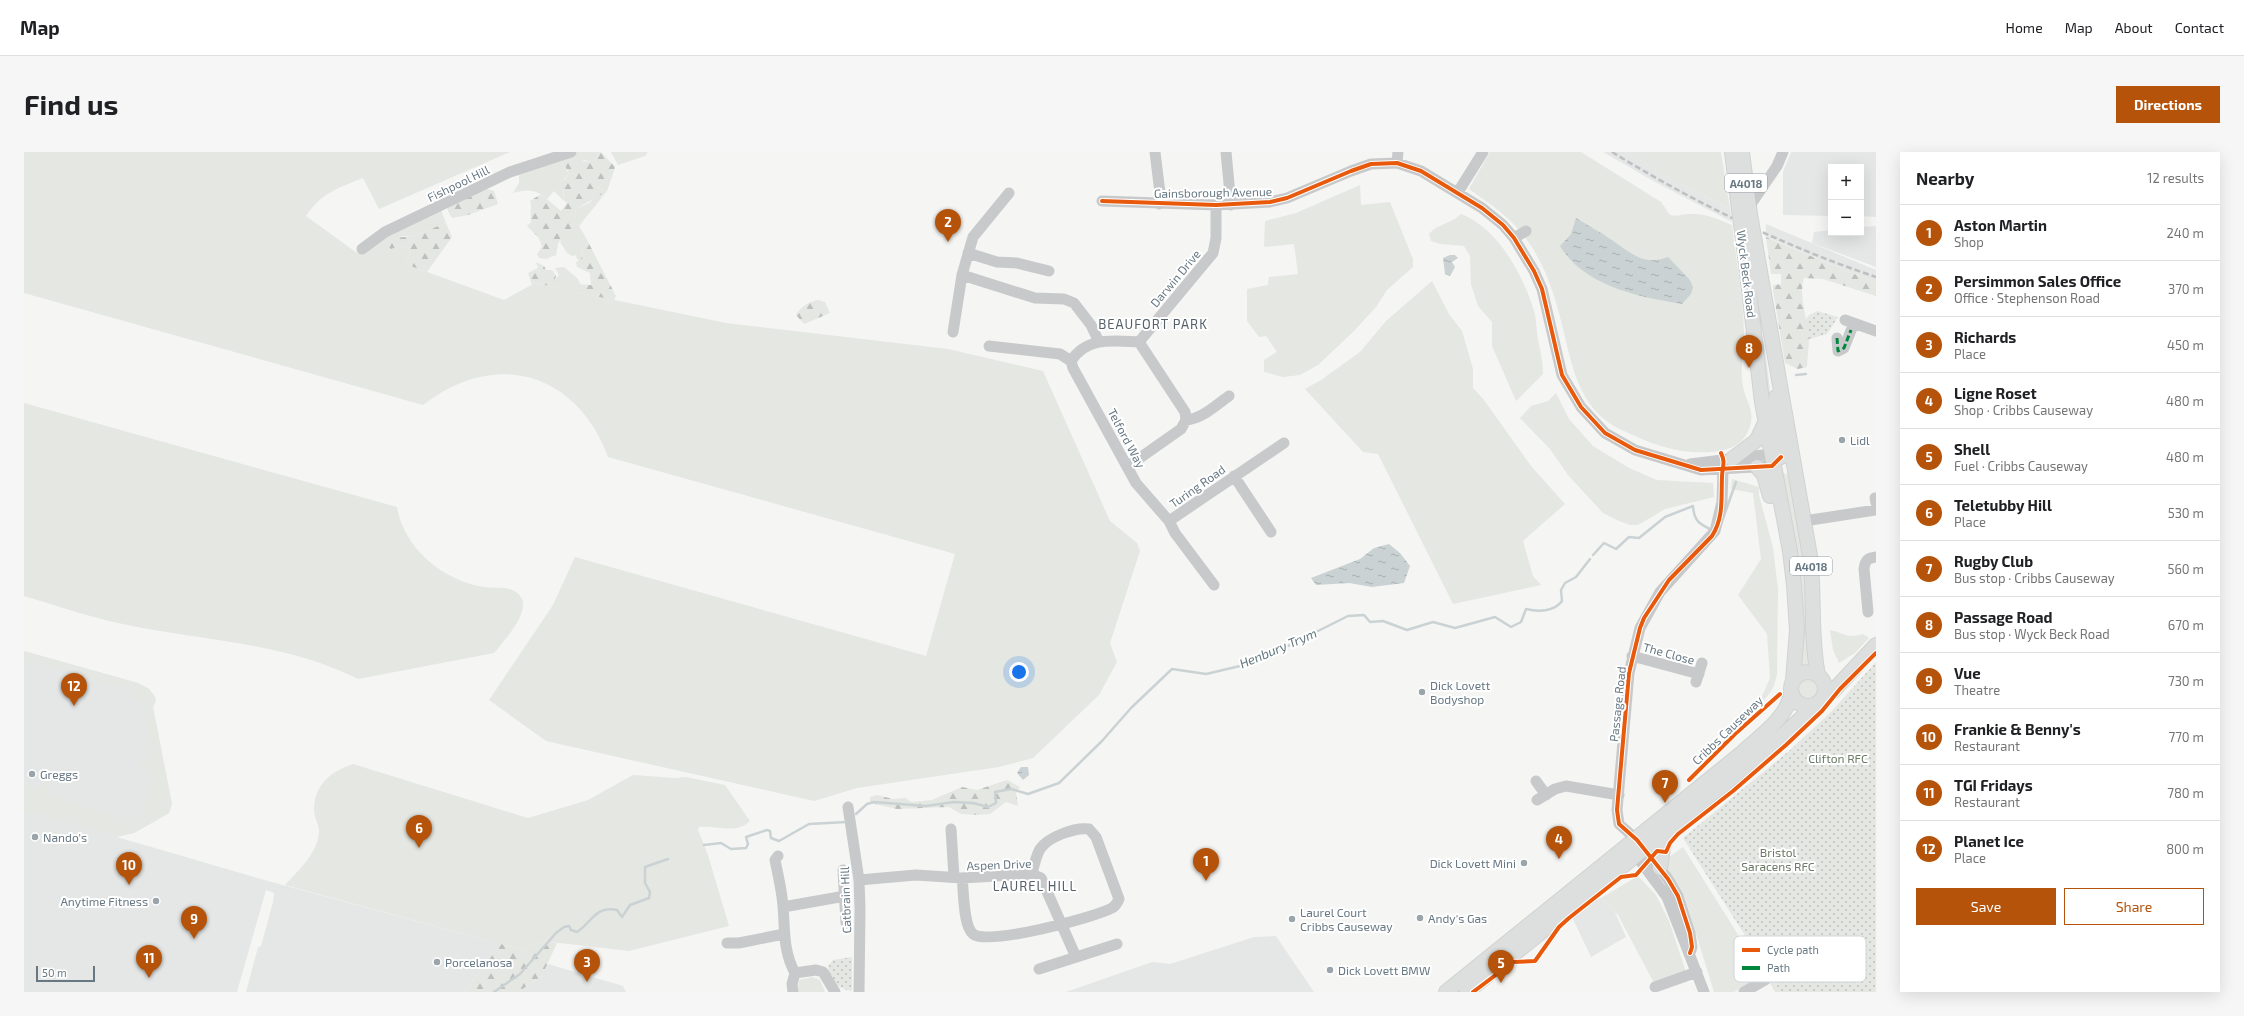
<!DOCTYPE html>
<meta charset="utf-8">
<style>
body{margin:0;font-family:"Exo 2",sans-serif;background:#f6f6f6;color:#202124}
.controls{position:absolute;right:12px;top:12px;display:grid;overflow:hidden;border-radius:0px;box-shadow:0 4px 16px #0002}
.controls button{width:36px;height:36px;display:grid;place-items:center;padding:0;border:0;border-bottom:1px solid #e0e0e0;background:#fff;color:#202124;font:20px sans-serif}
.scale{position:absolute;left:12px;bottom:10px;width:59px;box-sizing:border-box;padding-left:4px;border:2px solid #677883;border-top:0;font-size:11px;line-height:14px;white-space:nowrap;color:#677883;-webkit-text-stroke:3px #fff;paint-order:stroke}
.you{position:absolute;left:995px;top:520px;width:14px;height:14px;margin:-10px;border:3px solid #fff;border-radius:50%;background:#1a73e8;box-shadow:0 0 0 6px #1a73e833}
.badge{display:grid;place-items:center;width:26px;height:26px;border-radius:50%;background:#b45309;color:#fff;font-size:13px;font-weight:700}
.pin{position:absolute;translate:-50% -33px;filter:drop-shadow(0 1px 2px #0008)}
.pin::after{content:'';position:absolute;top:21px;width:14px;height:12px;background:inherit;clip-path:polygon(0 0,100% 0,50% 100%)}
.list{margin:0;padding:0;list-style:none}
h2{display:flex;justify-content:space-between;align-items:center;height:52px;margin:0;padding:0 16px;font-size:17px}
h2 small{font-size:13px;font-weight:400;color:#757577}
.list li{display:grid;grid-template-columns:26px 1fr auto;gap:12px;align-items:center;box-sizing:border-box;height:56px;padding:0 16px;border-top:1px solid #e0e0e0}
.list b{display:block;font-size:15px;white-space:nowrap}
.list p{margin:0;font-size:13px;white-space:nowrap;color:#757577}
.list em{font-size:13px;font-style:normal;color:#757577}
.actions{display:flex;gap:8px;padding:12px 16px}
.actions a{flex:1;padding:9px 0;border:1px solid #b45309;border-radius:0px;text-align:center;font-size:14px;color:#b45309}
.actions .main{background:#b45309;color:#fff}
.map{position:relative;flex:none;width:1852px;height:840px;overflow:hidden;border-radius:0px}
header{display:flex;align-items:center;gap:24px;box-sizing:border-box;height:56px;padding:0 20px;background:#fff;border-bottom:1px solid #e0e0e0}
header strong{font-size:19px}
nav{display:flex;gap:22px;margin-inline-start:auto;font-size:14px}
.intro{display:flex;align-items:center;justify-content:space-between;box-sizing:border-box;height:96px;padding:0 24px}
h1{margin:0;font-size:28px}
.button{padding:10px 18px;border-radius:0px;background:#b45309;color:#fff;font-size:14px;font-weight:700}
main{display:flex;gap:24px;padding:0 24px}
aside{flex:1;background:#fff;border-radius:0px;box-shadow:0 4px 16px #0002}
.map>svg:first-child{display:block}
.built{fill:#e5e7e7}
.grass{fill:#e4e7e2}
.forest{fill:url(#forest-firs)}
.park{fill:url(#park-dots)}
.water{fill:url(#water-ripples)}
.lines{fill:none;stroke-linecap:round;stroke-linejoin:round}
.stream{stroke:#cad2d4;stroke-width:2.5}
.major-casing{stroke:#d1d2d2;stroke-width:16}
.minor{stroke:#c8c9ca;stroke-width:11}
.major{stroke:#dddede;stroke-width:14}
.rail{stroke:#bebfc1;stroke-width:2.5;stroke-dasharray:6 3;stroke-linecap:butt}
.major-bridge-casing{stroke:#d1d2d2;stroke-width:16;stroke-linecap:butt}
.major-bridge{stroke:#dddede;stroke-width:14}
.quiet{stroke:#00873e;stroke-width:3;stroke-dasharray:6 3;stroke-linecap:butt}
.cycleway-casing{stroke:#fff;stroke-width:6}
.cycleway{stroke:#e8590c;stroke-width:4}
.poi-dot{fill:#99a4ab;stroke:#fff;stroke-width:1.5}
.labels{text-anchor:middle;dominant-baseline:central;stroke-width:4;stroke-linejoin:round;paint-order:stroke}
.shield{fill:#fff;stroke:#95a0a8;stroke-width:1}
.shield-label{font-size:11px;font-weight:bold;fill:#677883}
.street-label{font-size:12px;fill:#677883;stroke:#fff}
.poi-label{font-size:12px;fill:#677883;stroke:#fff;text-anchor:start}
.park-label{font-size:12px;fill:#6b7a65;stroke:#fff}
.neighbourhood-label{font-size:13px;letter-spacing:1px;fill:#546168;stroke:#fff}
.water-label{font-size:13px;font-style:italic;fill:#63797f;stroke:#fff}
.key{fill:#fff;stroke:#d1d6da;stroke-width:1}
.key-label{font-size:11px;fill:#677883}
</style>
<header>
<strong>Map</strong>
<nav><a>Home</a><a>Map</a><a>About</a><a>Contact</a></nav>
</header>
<div class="intro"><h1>Find us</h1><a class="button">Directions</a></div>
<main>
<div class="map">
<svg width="1852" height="840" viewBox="0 0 1852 840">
<defs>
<pattern id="forest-firs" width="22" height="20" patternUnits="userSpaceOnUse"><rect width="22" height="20" fill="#e4e7e2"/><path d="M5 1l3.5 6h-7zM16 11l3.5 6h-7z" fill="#bdc0bd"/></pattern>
<pattern id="park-dots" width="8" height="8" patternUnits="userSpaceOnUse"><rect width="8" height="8" fill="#e4e7e2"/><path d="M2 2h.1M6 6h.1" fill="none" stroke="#bdc0bd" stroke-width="1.8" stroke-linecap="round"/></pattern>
<pattern id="water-ripples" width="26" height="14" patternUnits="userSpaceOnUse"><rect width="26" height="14" fill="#cad2d4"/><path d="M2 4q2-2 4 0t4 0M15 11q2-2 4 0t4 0" fill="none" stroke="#a8afb1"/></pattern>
</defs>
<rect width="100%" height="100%" fill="#f5f5f4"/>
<path class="built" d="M1579 0H1602L1657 32 1706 57 1708 70 1631 30Z
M1767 0H1852V65L1837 64V15H1807V64L1759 63V20Z
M1742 72 1852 118V130L1822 119 1741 84Z
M1852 74V115L1788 91 1790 80 1807 78V81H1837V75Z
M0 499 114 531 125 537 130 543 132 547 129 556 148 652 145 661 110 681 93 685 244 729 477 792 440 840H222L234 795 237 794 249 750 250 741 242 738 213 840H0Z
M1574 746H1577L1591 760 1602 785 1567 805 1548 765Z
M1252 784 1290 840H1042L1128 810 1146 812 1230 785Z
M524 812 596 833 599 834 602 840H494L516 825Z"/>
<path class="grass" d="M0 0H486L355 57 339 26C314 36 297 41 282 64L333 101 342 99 364 83 417 58 422 71 389 84H378L364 95 367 97 376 94 383 95 387 100 381 112 480 148 511 131 535 136 531 128 535 123 531 116 540 115 554 127 557 134 552 140 702 171 924 197 1019 219 1086 369 1113 391 1116 399 1086 491 1093 510 1075 543 1009 606 975 615 833 636 790 649 522 589 465 548 529 453 551 405 902 504 931 402 584 305C552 219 470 197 399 253L0 141Z
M554 0H577L568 10 560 8 542 18 545 21 540 27 539 48 530 39 523 47C512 37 502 37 489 41L495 31V20Z
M587 0H624L621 4 594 13Z
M1466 0H1557L1637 50 1646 63C1654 65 1658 62 1665 62 1681 61 1694 67 1708 73 1712 108 1719 144 1720 179 1721 198 1715 216 1719 234 1721 248 1731 258 1726 274 1721 293 1704 299 1686 300 1660 302 1635 295 1611 284 1600 279 1589 275 1580 267 1553 245 1547 209 1539 177 1532 147 1522 114 1503 88 1488 66 1466 52 1445 37Z
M1602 0H1697L1706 57 1657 32Z
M588 25 583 39 555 74 561 84 558 90 557 108 555 110 551 103 548 104 543 101 536 90 550 66 552 57 565 51 579 38 571 34V28Z
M1336 33 1337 53 1366 50 1389 107V115L1363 138 1352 155 1329 180 1294 213 1276 223 1259 225 1240 220V208L1253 200 1242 184 1235 185 1223 169V137L1244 133 1245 125 1274 122 1270 92 1240 95 1241 69 1272 61Z
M1437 62C1474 76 1499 123 1510 159 1513 169 1512 181 1515 192 1517 203 1519 211 1519 222L1492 249 1468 194V170L1454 154 1447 132 1446 104 1440 94 1416 92 1407 89 1405 82C1413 72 1427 72 1437 62Z
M1408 129 1425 162 1438 179 1449 217V236L1460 248 1507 314 1541 352 1499 389 1509 424 1517 433 1429 452 1354 302 1339 300 1281 237 1297 228 1336 200 1362 169Z
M1734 131 1736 147 1734 158C1742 201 1749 245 1748 289L1730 132Z
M1532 241 1545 267 1569 294 1605 316 1633 328 1689 331 1690 345 1641 357 1614 373H1606L1595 369 1579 361 1544 323 1526 297 1496 266 1507 254 1524 249Z
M0 251 373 355C380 397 419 428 459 435 472 437 491 432 498 447 505 462 479 490 470 501L334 527C259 489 174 489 94 471 62 464 31 453 0 444Z
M1756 319 1767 325 1779 396 1785 460 1784 512 1775 514Z
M1708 327 1735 335V343L1749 396 1754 437 1753 522C1750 537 1746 543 1734 553L1746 526 1743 482 1714 443 1737 407 1729 341 1707 337Z
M1806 478C1821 481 1821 487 1839 482L1845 486 1831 501 1815 511 1809 498Z
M3 500 114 531 125 537 132 547 129 556 148 652 145 661 110 681 92 684 0 659V632L12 636 16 634 24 611 26 612 22 627 27 629 23 644 109 668 111 662 117 664 129 620 116 615 118 606 123 607 125 602 120 600 124 586 120 552 107 548 109 539 6 509 0 510Z
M1774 538a10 10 0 1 1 20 0a10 10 0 1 1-20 0Z
M329 612 504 666 564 648 609 623 651 626 662 625 701 633 726 669C712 683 694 673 675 675L674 678 684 703 705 774 605 799 518 789 507 794 502 799 261 733C274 719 295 700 295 679 295 672 290 665 290 658 290 633 307 619 329 612Z
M1659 695 1740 824 1710 840H1690L1661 746 1638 710Z
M1614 724 1632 743 1645 769 1661 817V820L1630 831 1594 763 1577 746Z
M1734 799 1757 840H1751L1742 824Z
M789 825 796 828 801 840H774L775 828Z"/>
<path class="forest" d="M577 0 591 15 588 25 571 29V34L579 38 578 42 552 57 550 66 553 82 546 92 536 88 534 92 532 103 522 107 515 106 513 102 518 95 515 86 503 74 507 70C506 63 508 53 506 49L517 42 537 59 543 51 539 48 540 39 537 33 545 21 540 12 549 8 568 10Z
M460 36 470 39 474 52 444 63 428 66 424 59 423 53Z
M422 71 428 85 403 120 381 112 387 100 383 95 376 94 367 97 364 95 370 86 389 84Z
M561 84 592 144 590 148 552 140 549 132 567 133 566 121 553 115 552 110 557 108 558 90Z
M1742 85 1822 119 1852 130V144L1799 127 1780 126C1774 146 1784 167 1785 187 1785 196 1783 206 1783 215L1774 217 1761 211 1749 138V133L1757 132V122H1747Z
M512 110 520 114 522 118H528L532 124 531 128 535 129V136L511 131 508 133 504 121 514 116Z
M794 148 801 150 806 161 780 172 772 163C777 154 785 150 794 148Z
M983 628 996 635 992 641 994 654 982 650 966 662 953 663 937 662 925 655 873 657 846 651V645L853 643 869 647 881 646 888 650 908 648 938 635 953 638Z
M518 789 533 791 521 817 516 825 494 840H440L477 792 502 799 507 794Z"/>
<path class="park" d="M1793 159 1814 165 1803 182 1785 187 1782 168 1784 164Z
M1852 510V840H1757L1659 686 1765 599 1807 560Z
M828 805V839C815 837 804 829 804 814L809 808Z"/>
<path class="water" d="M1552 66C1563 73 1575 79 1586 87 1607 100 1618 115 1644 105L1665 127 1669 135 1667 142 1658 152C1615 145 1560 134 1536 94L1547 82Z
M1426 103H1431L1434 106 1428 110 1431 115 1426 124 1421 122 1419 106Z
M1365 392 1376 401 1386 414 1380 431 1348 435 1325 431 1292 433 1287 426 1336 407 1350 396Z
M997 615H1004L1005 623 999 628 993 621Z"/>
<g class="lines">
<path class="stream" d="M1772 223 1782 222
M1696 375 1712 330
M1569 403 1580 391 1592 397 1605 385 1615 386 1641 365 1669 354C1670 369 1675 372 1688 378
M832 662 843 652 850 650 902 654 930 650 949 651 964 655 972 651 971 640 987 637 1004 642 1035 631 1078 589 1107 556 1148 517 1182 522 1216 514 1266 493 1324 464 1340 463 1346 470 1359 469 1383 478 1409 470 1431 476 1471 465 1487 475 1497 470 1502 457C1514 460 1530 460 1538 449L1537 438 1541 431 1552 425 1566 407
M680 693 697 691 707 697 722 696 724 692 722 685 743 678 746 679 747 686 755 689 785 672 823 670
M470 840 496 822 532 781 540 775 545 774 547 778 553 780C567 771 572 753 593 758L598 765 606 753 625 746 626 740 621 731V715L644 707"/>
<g class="major-casing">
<path id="major" d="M1708 0 1715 58
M1718 0 1726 62
M1719 87 1738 250 1766 399 1770 433 1773 478 1769 529
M1731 91 1786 404C1791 444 1786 484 1794 523
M1752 245V272L1757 305
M1708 307 1733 288 1741 271
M1733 315 1740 323 1746 344
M1767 537a17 17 0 1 1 34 0a17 17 0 1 1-34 0Z
M1800 545 1809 539 1852 493
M1636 716 1639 696 1646 677
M1422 840 1719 600C1736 584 1763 566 1767 542
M1443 840 1746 595 1794 551"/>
</g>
<path class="minor" d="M1131 0 1136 41 1135 52
M1202 0 1207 53
M1373 11 1374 0
M1434 40 1459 0
M1078 49 1192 53 1246 50 1263 46 1327 19 1347 12 1373 11 1397 19 1458 56 1479 73 1490 86 1510 119 1518 137 1538 223 1557 255 1581 281 1611 298 1677 318 1748 314 1755 307
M1725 55 1753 14 1759 0
M1490 86 1502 79
M338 97 361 80 486 20 547 0
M944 101 973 110 993 111 1025 119
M938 123 1011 146 1040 147 1050 151 1067 173 1074 188
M1821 168 1852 179
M929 180 938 123 949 85 985 41
M1813 186 1814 199 1820 196 1830 171
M1115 190C1090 189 1063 184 1047 209L1049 216 1112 331 1145 369 1151 381 1190 433
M1115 190 1189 101 1192 86V53
M965 194 1036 202 1047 209
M1162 268C1178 267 1192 253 1205 244
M1666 312 1739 303 1756 305
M1103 315 1157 277 1162 268 1161 260 1115 190
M1210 324 1247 380
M1851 346 1852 351
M1145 369 1260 291
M1780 369 1852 358
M1844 460 1840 417C1841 408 1844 406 1852 405
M1608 504 1675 522
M1672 530 1678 511
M1512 629 1522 643
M1513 648 1531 637 1542 634 1595 643
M824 655 835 728 836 757 835 840
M927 677 930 725
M1608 698 1643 745 1680 840
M754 704 751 708C754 723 758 739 759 754 761 778 759 799 771 821L792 818 799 820 811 840
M819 718 822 771
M938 726C940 740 939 774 949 782 963 794 1069 766 1088 756 1092 754 1093 751 1095 747L1072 685 1065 677C1051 675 1024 685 1016 697 1012 704 1010 713 1008 722
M835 728 892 723 938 726 1008 722 1017 726 1052 805
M759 755 821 744
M703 791H715L760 782
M1666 801 1668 795 1666 781 1654 744 1644 727 1613 688 1595 672 1593 658 1605 521 1616 476 1636 440 1691 379 1698 350 1699 318
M1015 817 1093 792
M1631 835 1673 820
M769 840 768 832 771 821
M1720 840 1741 828"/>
<use href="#major" class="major"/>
<path class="rail" d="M1588 0C1671 51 1760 94 1852 125"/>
<g class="major-bridge-casing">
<path id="major-bridge" d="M1715 58 1719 87
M1726 62 1731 91"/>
</g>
<use href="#major-bridge" class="major-bridge"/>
<path class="quiet" d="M1813 186 1814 199 1820 196 1827 178"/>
<g class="cycleway-casing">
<path id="cycleway" d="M1078 49 1192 53 1246 50 1263 46 1327 19 1347 12 1373 11 1397 19 1458 56 1479 73 1490 86 1510 119 1518 137 1538 223 1557 255 1581 281 1611 298 1677 318 1748 314 1757 305
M1665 628 1711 582 1756 542
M1666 801 1668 795 1666 781 1654 744 1644 727 1613 688 1595 672 1593 658 1605 521 1616 476 1620 466 1645 428 1688 384C1700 365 1697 346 1698 325 1698 315 1702 311 1697 301
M1449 840 1489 810 1511 809 1535 775 1545 766 1597 725 1612 723 1633 699 1642 700 1646 691 1654 682 1709 639 1762 593 1798 559 1816 537 1852 501"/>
</g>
<use href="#cycleway" class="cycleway"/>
</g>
<g class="poi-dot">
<circle cx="1818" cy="288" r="4"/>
<circle cx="1398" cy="540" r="4"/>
<circle cx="8" cy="622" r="4"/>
<circle cx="11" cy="685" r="4"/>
<circle cx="1500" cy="711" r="4"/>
<circle cx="132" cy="749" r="4"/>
<circle cx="1396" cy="766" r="4"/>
<circle cx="1268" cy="767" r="4"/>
<circle cx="413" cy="810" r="4"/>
<circle cx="1306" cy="818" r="4"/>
</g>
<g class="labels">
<g class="shield">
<rect x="1701" y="22" width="42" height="18" rx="3"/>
<rect x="1766" y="405" width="42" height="18" rx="3"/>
</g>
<g class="shield-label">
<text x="1722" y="31">A4018</text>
<text x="1787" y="414">A4018</text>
</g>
<g class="street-label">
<text transform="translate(434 31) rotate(-26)">Fishpool Hill</text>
<text transform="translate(1189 40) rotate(-1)">Gainsborough Avenue</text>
<text transform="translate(1723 122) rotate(83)">Wyck Beck Road</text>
<text transform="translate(1151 126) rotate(-50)">Darwin Drive</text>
<text transform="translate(1103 286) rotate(62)">Telford Way</text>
<text transform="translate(1173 334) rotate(-35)">Turing Road</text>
<text transform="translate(1645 501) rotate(15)">The Close</text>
<text transform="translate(1593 552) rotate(-84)">Passage Road</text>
<text transform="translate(1703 578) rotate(-44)">Cribbs Causeway</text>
<text transform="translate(975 712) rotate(-2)">Aspen Drive</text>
<text transform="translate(821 748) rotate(-92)">Catbrain Hill</text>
</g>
<g class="poi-label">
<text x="1826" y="288">Lidl</text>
<text x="1406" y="533">Dick Lovett<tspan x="1406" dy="14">Bodyshop</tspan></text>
<text x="16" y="622">Greggs</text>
<text x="19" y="685">Nando's</text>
<text x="1492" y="711" text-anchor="end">Dick Lovett Mini</text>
<text x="124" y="749" text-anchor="end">Anytime Fitness</text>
<text x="1276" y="760">Laurel Court<tspan x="1276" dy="14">Cribbs Causeway</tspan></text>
<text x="1404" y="766">Andy's Gas</text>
<text x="421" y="810">Porcelanosa</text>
<text x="1314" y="818">Dick Lovett BMW</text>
</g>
<g class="park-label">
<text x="1814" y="606">Clifton RFC</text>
<text x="1754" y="700">Bristol<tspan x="1754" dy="14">Saracens RFC</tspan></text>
</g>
<g class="neighbourhood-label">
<text x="1129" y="172">BEAUFORT PARK</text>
<text x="1011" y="734">LAUREL HILL</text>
</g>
<g class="water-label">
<text transform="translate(1254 496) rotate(-23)">Henbury Trym</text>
</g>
</g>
<rect x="1710" y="784" width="132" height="46" rx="6" class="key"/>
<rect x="1718" y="796" width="18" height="4" fill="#e8590c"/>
<rect x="1718" y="814" width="18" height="4" fill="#00873e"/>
<g class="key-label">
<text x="1743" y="802">Cycle path</text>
<text x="1743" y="820">Path</text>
</g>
</svg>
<div class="controls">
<button>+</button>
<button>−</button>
</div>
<div class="scale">50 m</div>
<div class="you"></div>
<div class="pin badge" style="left:1182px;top:729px">1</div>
<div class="pin badge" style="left:924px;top:90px">2</div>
<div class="pin badge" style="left:563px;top:830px">3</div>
<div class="pin badge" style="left:1535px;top:707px">4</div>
<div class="pin badge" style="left:1477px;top:831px">5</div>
<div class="pin badge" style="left:395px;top:696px">6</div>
<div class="pin badge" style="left:1641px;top:651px">7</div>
<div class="pin badge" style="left:1725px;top:216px">8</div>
<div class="pin badge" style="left:170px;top:787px">9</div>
<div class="pin badge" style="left:105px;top:733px">10</div>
<div class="pin badge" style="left:125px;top:826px">11</div>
<div class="pin badge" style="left:50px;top:554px">12</div>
</div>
<aside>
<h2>Nearby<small>12 results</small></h2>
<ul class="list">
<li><span class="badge">1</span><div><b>Aston Martin</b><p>Shop</p></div><em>240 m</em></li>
<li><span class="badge">2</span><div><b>Persimmon Sales Office</b><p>Office · Stephenson Road</p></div><em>370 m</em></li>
<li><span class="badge">3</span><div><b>Richards</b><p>Place</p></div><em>450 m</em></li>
<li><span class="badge">4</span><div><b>Ligne Roset</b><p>Shop · Cribbs Causeway</p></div><em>480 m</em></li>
<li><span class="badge">5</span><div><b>Shell</b><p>Fuel · Cribbs Causeway</p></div><em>480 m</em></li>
<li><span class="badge">6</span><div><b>Teletubby Hill</b><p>Place</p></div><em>530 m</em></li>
<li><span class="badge">7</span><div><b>Rugby Club</b><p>Bus stop · Cribbs Causeway</p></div><em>560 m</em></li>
<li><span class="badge">8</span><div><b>Passage Road</b><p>Bus stop · Wyck Beck Road</p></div><em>670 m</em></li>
<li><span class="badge">9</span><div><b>Vue</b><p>Theatre</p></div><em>730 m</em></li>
<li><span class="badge">10</span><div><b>Frankie &amp; Benny's</b><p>Restaurant</p></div><em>770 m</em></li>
<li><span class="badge">11</span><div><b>TGI Fridays</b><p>Restaurant</p></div><em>780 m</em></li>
<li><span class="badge">12</span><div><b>Planet Ice</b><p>Place</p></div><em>800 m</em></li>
</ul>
<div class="actions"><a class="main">Save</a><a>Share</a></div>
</aside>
</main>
